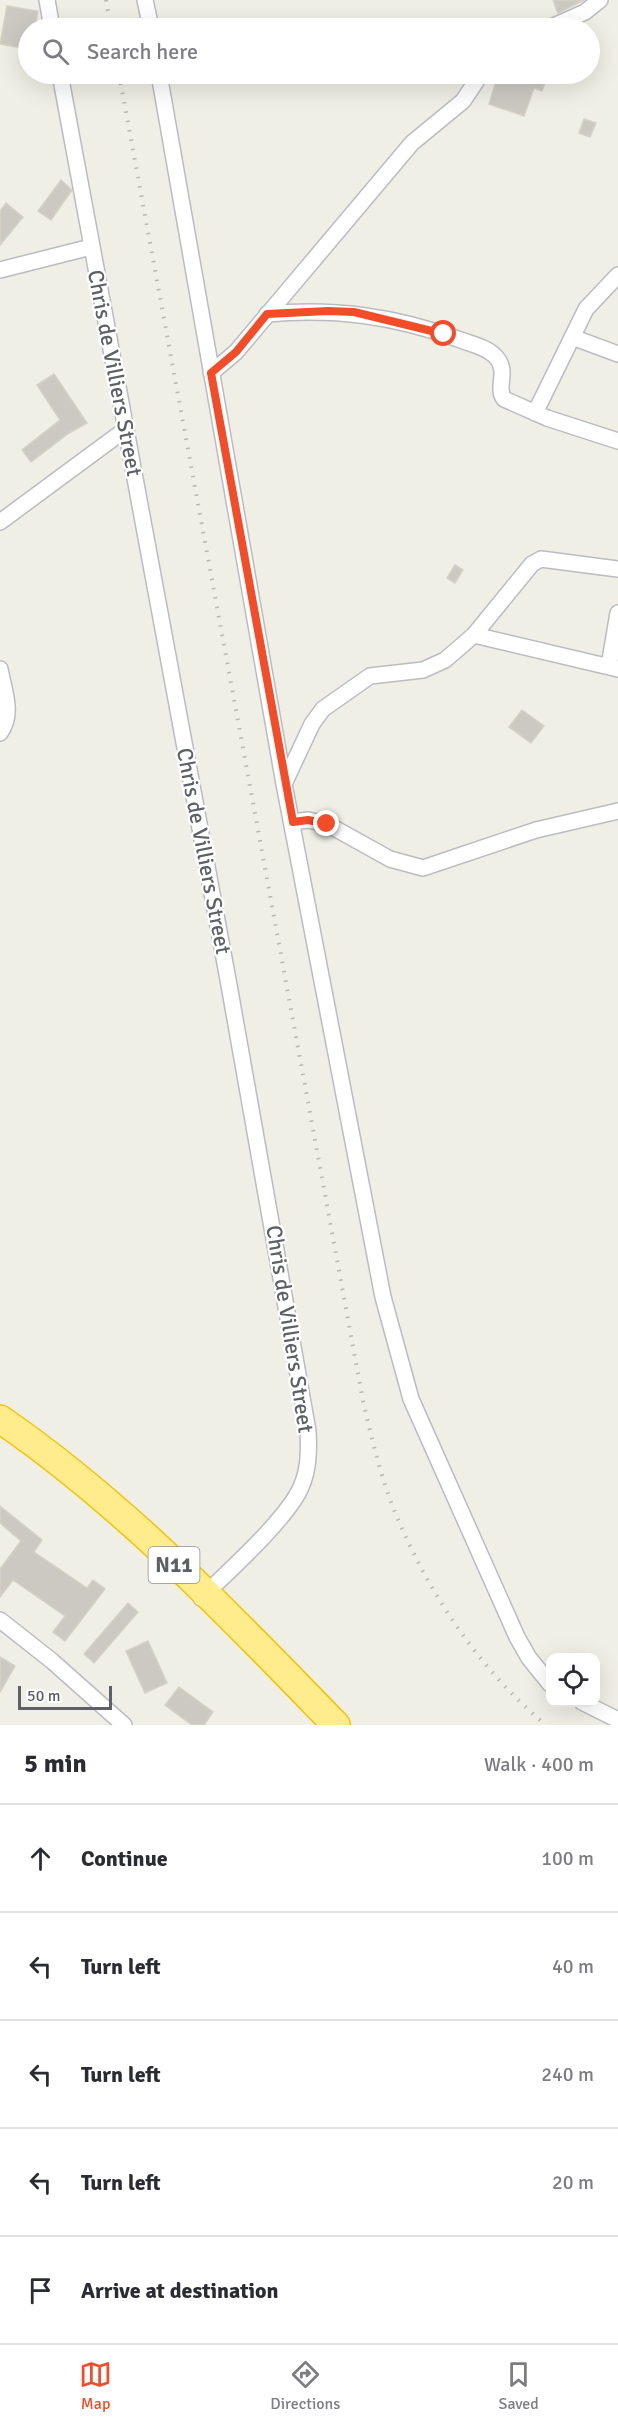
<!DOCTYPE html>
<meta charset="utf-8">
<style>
body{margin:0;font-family:Signika,sans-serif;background:#f2f2f3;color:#2b2b33}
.controls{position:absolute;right:18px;bottom:18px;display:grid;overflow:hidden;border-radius:12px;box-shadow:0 6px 24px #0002}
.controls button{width:54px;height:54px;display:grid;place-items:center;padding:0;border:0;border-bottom:2px solid #e1e1e2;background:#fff;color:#2b2b33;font:30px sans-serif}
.scale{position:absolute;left:18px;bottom:15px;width:94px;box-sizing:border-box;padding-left:6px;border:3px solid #5d6066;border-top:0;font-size:16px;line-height:21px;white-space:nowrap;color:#5d6066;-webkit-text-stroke:4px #fff;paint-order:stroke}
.stop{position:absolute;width:18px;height:18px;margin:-14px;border:4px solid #f34c28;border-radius:50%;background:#fff}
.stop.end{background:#f34c28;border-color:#fff;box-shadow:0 2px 6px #0008}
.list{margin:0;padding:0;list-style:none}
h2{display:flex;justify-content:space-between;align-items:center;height:78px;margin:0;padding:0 24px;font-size:26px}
h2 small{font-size:20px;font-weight:400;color:#7c7c81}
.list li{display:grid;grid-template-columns:39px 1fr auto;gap:18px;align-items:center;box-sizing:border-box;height:108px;padding:0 24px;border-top:2px solid #e1e1e2}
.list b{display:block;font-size:22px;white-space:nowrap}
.list em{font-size:20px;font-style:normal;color:#7c7c81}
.icon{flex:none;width:33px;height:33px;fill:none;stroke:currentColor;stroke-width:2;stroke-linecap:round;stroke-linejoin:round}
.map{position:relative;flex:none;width:618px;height:1725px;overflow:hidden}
.search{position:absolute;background:#fff;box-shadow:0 6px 24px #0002;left:18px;right:18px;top:18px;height:66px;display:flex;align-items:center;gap:15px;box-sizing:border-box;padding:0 21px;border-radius:33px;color:#7c7c81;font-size:22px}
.sheet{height:618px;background:#fff}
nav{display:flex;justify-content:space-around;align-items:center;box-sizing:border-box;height:84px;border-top:2px solid #e1e1e2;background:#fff;font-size:16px;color:#7c7c81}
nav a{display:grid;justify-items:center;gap:3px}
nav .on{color:#f34c28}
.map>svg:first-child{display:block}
.building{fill:#cbc9c2;stroke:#d5d1c3;stroke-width:1.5}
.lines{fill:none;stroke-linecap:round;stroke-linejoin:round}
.street-casing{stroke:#babcc2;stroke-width:18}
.highway-casing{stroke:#f5c100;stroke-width:30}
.street{stroke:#fff;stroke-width:15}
.highway{stroke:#ffed8d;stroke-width:27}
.rail{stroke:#b6b7b7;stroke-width:4;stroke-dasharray:1.5 8;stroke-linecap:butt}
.route{stroke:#f34c28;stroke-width:8}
.labels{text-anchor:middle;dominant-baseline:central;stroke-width:4.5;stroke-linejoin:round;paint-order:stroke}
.shield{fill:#fff;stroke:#8e9094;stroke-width:1.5}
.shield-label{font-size:21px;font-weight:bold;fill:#5d6066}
.street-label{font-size:22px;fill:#5d6066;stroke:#fff}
</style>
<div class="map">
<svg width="618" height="1725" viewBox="0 0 618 1725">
<rect width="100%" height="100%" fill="#f0efe5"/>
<path class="building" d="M553 0H584L558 13Z
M7 6 38 11 35 28H28V49L0 44Z
M504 74H548L542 91 534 88 524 116 489 104 496 81 501 82Z
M584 119 596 123 590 137 579 133Z
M61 180 72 190 51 220 38 211Z
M6 203 23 217 0 245V211Z
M54 374 87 423 69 433 31 462 22 450 60 420 37 385Z
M455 565 463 570 455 583 447 578Z
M522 710 544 726 531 743 509 727Z
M0 1506 42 1540 34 1552 87 1588 93 1580 105 1589 65 1641 53 1632 65 1616 13 1580 0 1597V1569L21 1541 0 1523Z
M128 1603 138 1612 94 1663 84 1654Z
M148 1641 167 1683 145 1693 126 1651Z
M0 1657 15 1666 0 1692Z
M179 1687 213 1712 204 1725H192L165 1705Z"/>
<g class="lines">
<g class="street-casing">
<path id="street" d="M47 0 52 28
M145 0 151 28
M549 28 585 12 600 0
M60 74 229 985 308 1431C309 1450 309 1469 301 1487 288 1518 227 1573 201 1598
M159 74 284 784 383 1297 411 1399 517 1637 529 1658 550 1684
M0 270 91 247
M267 314C336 308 393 316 458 339 470 344 485 346 495 356 510 371 495 387 504 399L547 418 618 441
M572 337 618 354
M211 373 236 352 412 143 463 101 481 74
M535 413 586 309 618 275
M0 522 126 429
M474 635 618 669
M609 666 618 613
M0 669C4 691 14 714 0 733
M284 784 312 724 323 709 370 676 423 670 445 660 474 635 532 564 541 559 618 569
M293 822 308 820 327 824 390 859 423 868 536 830 618 811
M0 1620 52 1661 124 1725
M582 1702 618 1720"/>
</g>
<g class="highway-casing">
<path id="highway" d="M0 1419C124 1504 231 1617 336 1725"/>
</g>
<use href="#street" class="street"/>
<use href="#highway" class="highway"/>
<path class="rail" d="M106 0 111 28
M119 74 363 1401C371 1435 379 1470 391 1502 423 1585 477 1668 546 1725"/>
</g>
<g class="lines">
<path class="route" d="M327 824 308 820 293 822 211 373 236 352 267 314 328 311 354 312 444 334"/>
</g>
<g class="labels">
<rect class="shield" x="148.5" y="1547" width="51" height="36" rx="4.5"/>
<g class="shield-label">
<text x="174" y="1565">N11</text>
</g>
<g class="street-label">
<text transform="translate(115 373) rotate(79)">Chris de Villiers Street</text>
<text transform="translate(204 851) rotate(79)">Chris de Villiers Street</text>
<text transform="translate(290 1329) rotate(81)">Chris de Villiers Street</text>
</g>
</g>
</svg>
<div class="controls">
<button><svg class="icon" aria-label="locate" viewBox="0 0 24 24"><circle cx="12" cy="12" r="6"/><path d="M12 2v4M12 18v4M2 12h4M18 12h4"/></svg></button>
</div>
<div class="scale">50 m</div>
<div class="stop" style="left:444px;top:334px"></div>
<div class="stop end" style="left:327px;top:824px"></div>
<div class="search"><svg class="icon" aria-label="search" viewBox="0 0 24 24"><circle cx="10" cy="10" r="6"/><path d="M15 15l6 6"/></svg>Search here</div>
</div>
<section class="sheet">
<h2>5 min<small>Walk · 400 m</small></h2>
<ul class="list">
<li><svg class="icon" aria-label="ahead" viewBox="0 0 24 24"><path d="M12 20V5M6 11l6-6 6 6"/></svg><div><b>Continue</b></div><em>100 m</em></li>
<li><svg class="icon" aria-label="left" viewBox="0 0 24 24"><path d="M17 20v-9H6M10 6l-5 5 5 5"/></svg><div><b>Turn left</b></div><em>40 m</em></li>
<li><svg class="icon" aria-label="left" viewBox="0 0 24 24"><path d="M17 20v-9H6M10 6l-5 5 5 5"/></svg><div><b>Turn left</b></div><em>240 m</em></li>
<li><svg class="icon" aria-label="left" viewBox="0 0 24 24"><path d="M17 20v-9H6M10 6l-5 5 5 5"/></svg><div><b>Turn left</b></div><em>20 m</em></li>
<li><svg class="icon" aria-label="arrive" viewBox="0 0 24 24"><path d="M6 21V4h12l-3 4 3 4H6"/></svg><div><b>Arrive at destination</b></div></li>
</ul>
</section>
<nav>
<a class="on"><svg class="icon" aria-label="map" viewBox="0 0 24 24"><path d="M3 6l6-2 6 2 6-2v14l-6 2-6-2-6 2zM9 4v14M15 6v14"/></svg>Map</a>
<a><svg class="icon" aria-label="directions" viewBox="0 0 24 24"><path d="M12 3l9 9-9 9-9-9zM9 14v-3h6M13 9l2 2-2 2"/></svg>Directions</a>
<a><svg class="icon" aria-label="saved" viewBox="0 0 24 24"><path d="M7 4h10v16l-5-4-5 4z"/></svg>Saved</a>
</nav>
